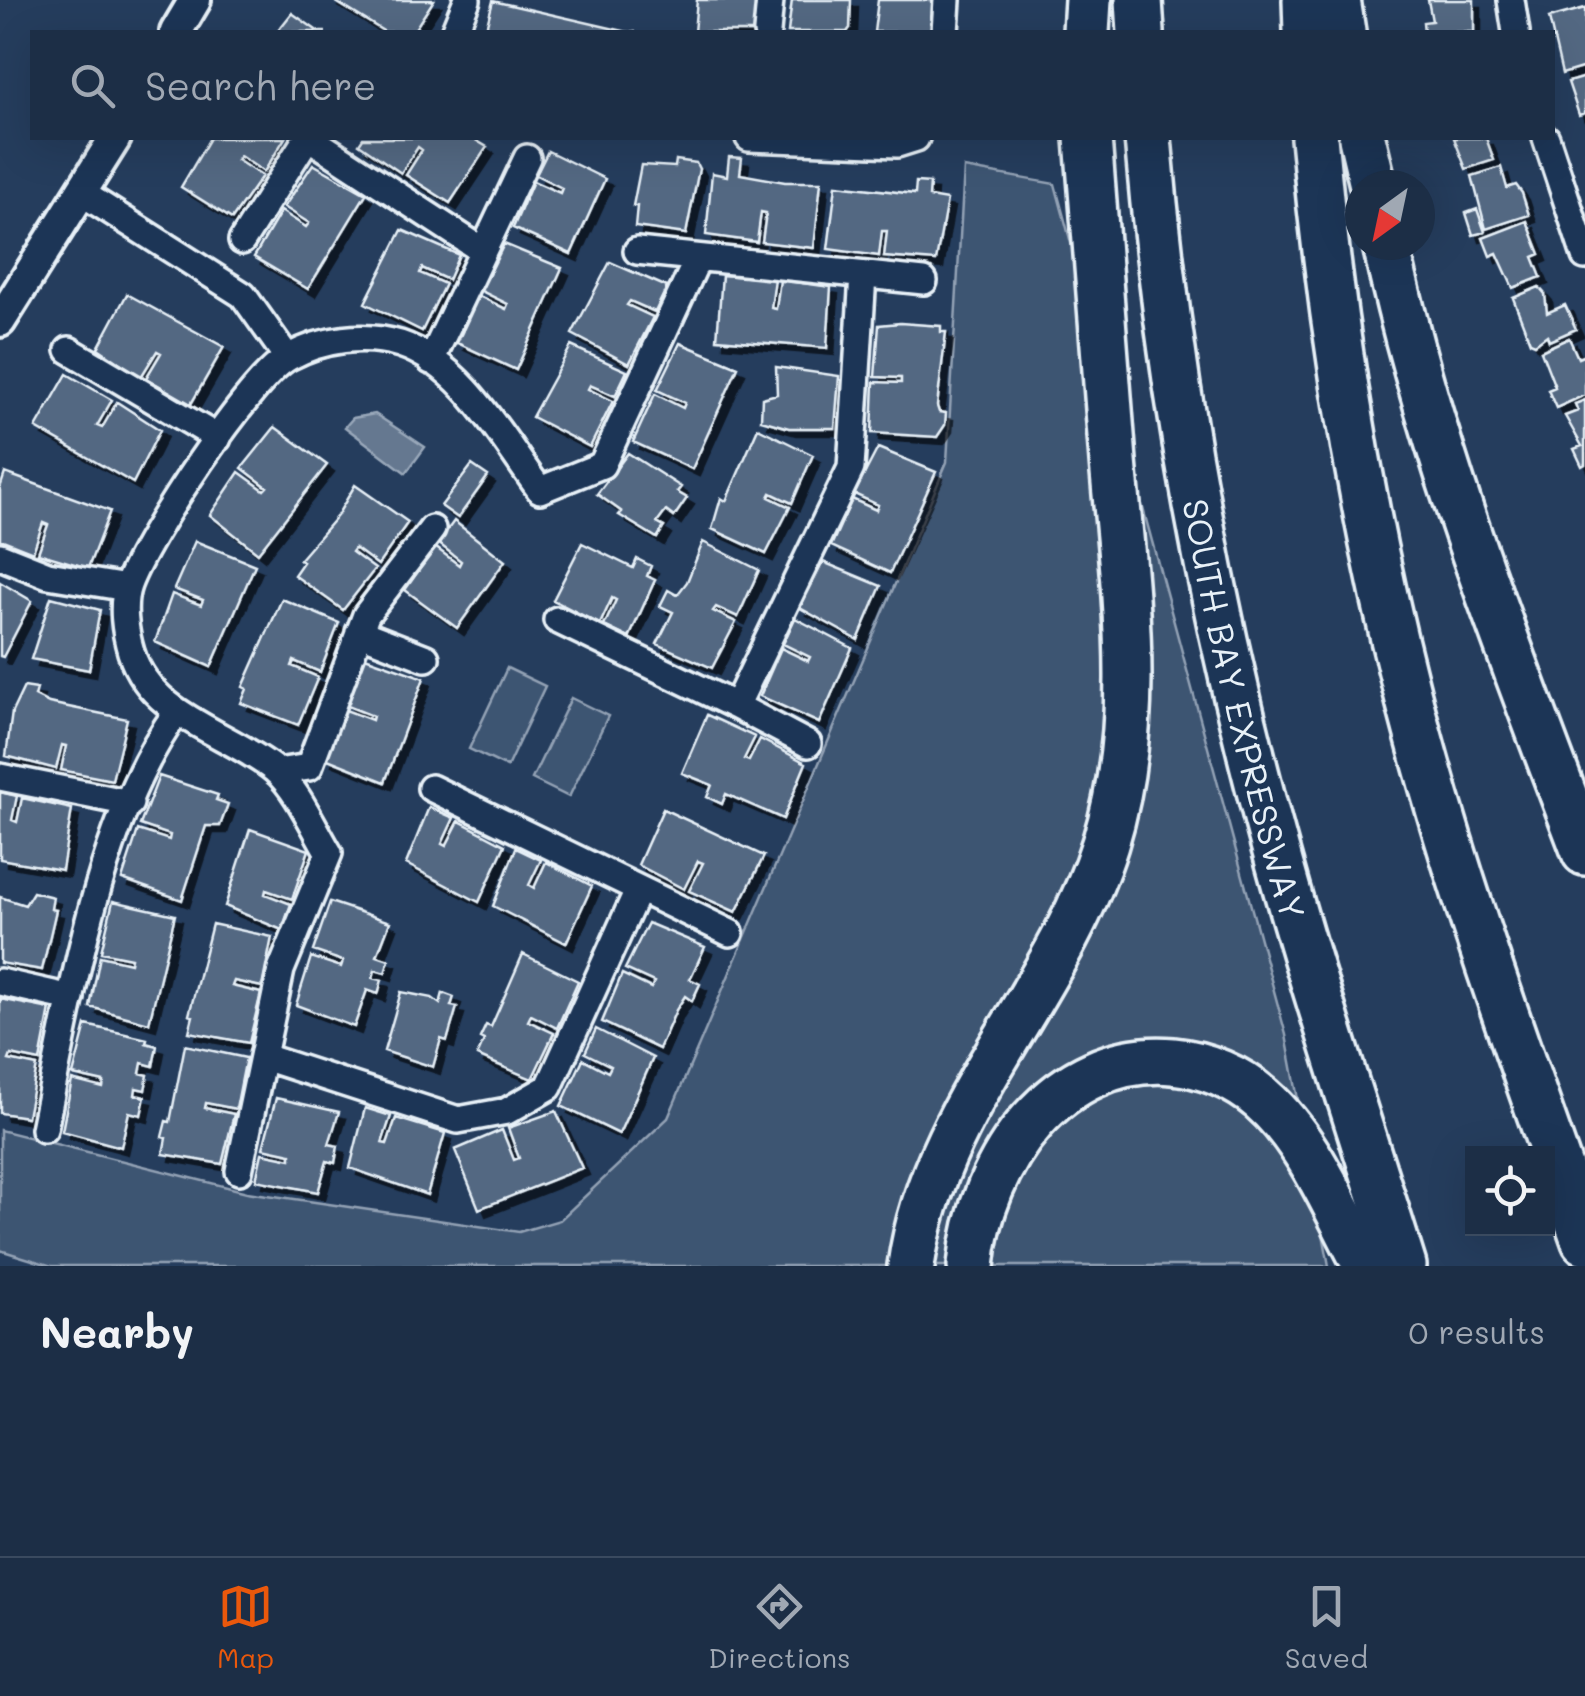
<!DOCTYPE html>
<style>
body{margin:0;font-family:Mali,sans-serif;background:#293a51;color:#f1f3f6}
.controls{position:absolute;right:30px;bottom:30px;display:grid;overflow:hidden;border-radius:0px;box-shadow:0 10px 40px #0002}
.controls button{width:90px;height:90px;display:grid;place-items:center;padding:0;border:0;border-bottom:2px solid #3a4a5f;background:#1c2e46;color:#f1f3f6;font:50px sans-serif}
.compass{position:absolute;left:1345px;top:170px;width:90px;height:90px;border-radius:50%;background:#1c2e46;box-shadow:0 10px 40px #0002;rotate:213deg}
.list{margin:0;padding:0;list-style:none}
h2{display:flex;justify-content:space-between;align-items:center;height:130px;margin:0;padding:0 40px;font-size:42px}
h2 small{font-size:32px;font-weight:400;color:#a0a8b3}
.icon{flex:none;width:55px;height:55px;fill:none;stroke:currentColor;stroke-width:2;stroke-linecap:round;stroke-linejoin:round}
.map{position:relative;flex:none;width:1585px;height:1266px;overflow:hidden}
.search{position:absolute;background:#1c2e46;box-shadow:0 10px 40px #0002;left:30px;right:30px;top:30px;height:110px;display:flex;align-items:center;gap:25px;box-sizing:border-box;padding:0 35px;border-radius:0px;color:#a0a8b3;font-size:38px}
.sheet{height:290px;background:#1c2e46}
nav{display:flex;justify-content:space-around;align-items:center;box-sizing:border-box;height:140px;border-top:2px solid #3a4a5f;background:#1c2e46;font-size:28px;color:#a0a8b3}
nav a{display:grid;justify-items:center;gap:5px}
nav .on{color:#ea580c}
.map>svg:first-child{display:block}
.green{fill:#3e5472;stroke:#93a2b5;stroke-width:2.5}
.water{fill:#657890;stroke:#99a8ba;stroke-width:2.5}
.building{fill:#536782;stroke:#e8f1f8;stroke-width:2.5;filter:url(#shadow)}
.lines{fill:none;stroke-linecap:round;stroke-linejoin:round}
.minor-casing{stroke:#e8f1f8;stroke-width:32}
.tertiary-casing{stroke:#e8f1f8;stroke-width:38}
.motorway-casing{stroke:#e8f1f8;stroke-width:52}
.minor{stroke:#1d3557;stroke-width:25}
.tertiary{stroke:#1d3557;stroke-width:30}
.motorway{stroke:#1d3557;stroke-width:45}
.labels{text-anchor:middle;dominant-baseline:central;stroke-width:8;stroke-linejoin:round;paint-order:stroke}
.street-label{font-size:35px;fill:#e8f1f8;stroke:#1d3557}
</style>
<div class="map">
<svg width="1585" height="1266" viewBox="0 0 1585 1266">
<defs>
<filter id="shadow"><feDropShadow dx="7" dy="7" stdDeviation="0" flood-color="#0009"/></filter>
</defs>
<rect width="100%" height="100%" fill="#253d5d"/>
<filter id="ink" filterUnits="userSpaceOnUse"><feTurbulence type="fractalNoise" baseFrequency=".01" numOctaves="2"/><feDisplacementMap in="SourceGraphic" scale="20" xChannelSelector="R" yChannelSelector="G"/><feConvolveMatrix kernelMatrix="1 2 1 2 8 2 1 2 1" color-interpolation-filters="sRGB"/></filter>
<g filter="url(#ink)">
<path class="green" d="M964 168 1055 184 1286 1035 1329 1266H52L0 1250V1130L247 1192 519 1232 560 1220 668 1118 947 462Z
M507 668 545 686 507 767 469 749Z
M571 698 608 716 569 797 532 779Z"/>
<path class="water" d="M375 414 425 447 406 473 345 427 353 418Z"/>
<path class="building" d="M333 0H434L413 32H385Z
M697 0H758L753 32H694Z
M792 0H851L850 28 847 32H788Z
M878 0H938L934 32H874Z
M1474 0V32H1424L1423 22 1432 21 1428 0Z
M493 1 628 32H636H485Z
M1585 8V67L1562 74 1549 18Z
M292 13 319 32H326H277Z
M1585 77V113L1579 115 1568 82Z
M210 138H285L264 172 240 156 237 160 262 176 232 219 181 187Z
M363 138H472L487 147 450 203 406 175 422 150 418 147 401 173 359 144Z
M1454 138H1486L1494 160 1466 169Z
M548 151 605 179 571 254 513 228 533 181 560 193 562 188 536 175Z
M729 157 742 158 740 174 785 182H821L814 248 762 242 766 213 761 212 757 242 706 235 712 173 727 176Z
M676 160 696 163 699 169 686 234 635 227 637 206H633L641 165 675 167Z
M313 164 366 194 308 289 254 257 281 211 306 227 309 223 284 207Z
M1501 167 1507 188 1516 185 1522 193 1529 215 1486 229 1472 176Z
M916 182 930 183 929 197 947 200 936 261 884 257 887 231H882L879 256 828 249 836 185 915 194Z
M1477 209 1485 232 1473 235 1466 213Z
M1527 221 1540 254 1533 257 1541 277 1513 288 1497 253 1490 256 1483 238Z
M402 230 459 255 448 280 422 268 420 273 445 284 422 331 365 303Z
M504 244 562 268 516 370 457 343 479 296 506 309 508 304 481 291Z
M610 262 667 287 655 312 630 301 627 305 653 317 629 364 572 334Z
M722 275 775 279 771 308 776 309 780 280 831 287 827 348 717 339Z
M1539 287 1545 294 1547 313 1565 305 1576 329 1549 341 1547 335 1535 344 1530 342 1513 298Z
M127 294 224 347 191 404 146 378 161 353 157 351 141 377 98 348Z
M900 323 941 326V332H946L937 406 939 412 946 413 945 425 937 437 872 433 874 382 901 383V378L875 377 879 325Z
M1569 338 1578 358 1585 355V395L1556 408 1548 390 1555 387 1541 351Z
M680 343 738 367 692 469 633 442 655 394 683 408 685 403 657 390Z
M571 346 627 371 615 396 590 385 588 389 613 401 590 447 532 417Z
M776 367 839 376 835 428H789L761 420 762 398 777 394Z
M67 374 112 400 97 426 102 428 117 402 160 430 133 483 36 428Z
M1585 400V464L1582 466 1574 449 1582 446 1565 416 1578 411 1575 404Z
M275 427 327 465 258 553 210 515 239 472 264 490 267 487 242 468Z
M758 428 813 455 792 503 771 493 769 497 790 507 766 554 712 529 721 498 726 501Z
M878 448 936 472 890 573 831 546 852 499 876 510 878 505 854 494Z
M628 453 681 487 677 492 687 498 674 517 666 511 657 523 664 527 657 538 619 515 622 512 597 494Z
M472 465 488 476 458 518 441 506Z
M5 473 110 511 88 568 38 553 48 525 43 523 33 552 0 539V488Z
M355 485 408 522 378 565 355 548 352 552 375 569 343 610 294 575 303 562 299 560 337 516Z
M454 521 505 561 457 628 405 590 435 547 459 565 461 561 438 543Z
M195 541 255 565 211 667 155 642 172 594 201 605 203 600 174 589Z
M703 542 759 570 738 617 716 607 713 611 736 622 712 668 657 644 673 612 660 606 668 590 677 595 687 582Z
M582 543 633 568 637 559 651 566 647 576 655 580 629 638 604 626 616 600 612 598 600 624 553 600Z
M823 562 881 586 858 640 800 608Z
M0 582 32 601 3 657 0 656Z
M51 597 100 610 89 670 31 659Z
M282 599 339 623 320 672 294 661 292 666 318 677 298 725 241 703 247 689 243 687Z
M795 618 852 648 819 723 760 696 781 648 808 661 810 657 783 644Z
M365 657 424 678 385 782 325 758 343 709 372 720 373 716 345 705Z
M24 687 37 689 35 696 49 703 127 719 112 780 61 770 66 746 62 745 56 769 6 756 12 712Z
M707 715 755 737 744 759 749 761 760 739 806 763 783 819 726 794 722 804 707 797 712 785 682 773Z
M159 776 218 795 216 800 228 804 220 826H206L182 900 122 879 138 830 169 840 170 835 140 825Z
M0 792 17 796 12 820 17 822 22 798 72 809 62 870 0 859Z
M429 807 454 818 442 844 446 846 459 821 505 845 479 902 406 864Z
M663 809 764 856 736 912 689 891 703 863 698 861 684 889 638 865Z
M250 829 309 850 292 899 266 890 265 894 291 904 282 930 225 906Z
M516 848 541 860 529 885 534 888 546 862 592 886 566 943 493 906Z
M33 892 53 897 51 909 56 910 42 970 0 963V897L25 905Z
M113 901 175 915 149 1023 90 1007 100 956 130 963 131 958 101 952Z
M330 902 390 922 377 956 389 960 385 973 375 970 373 978 382 980 378 994 367 990 354 1027 296 1005 311 957 341 967 343 961 313 951Z
M648 923 705 947 690 979 700 984 692 1001 685 996 676 1010 659 1049 602 1022 622 974 651 988 654 982 625 969Z
M212 924 272 937 262 987 234 981 232 986 261 993 249 1043 189 1032 193 1016 189 1015Z
M523 954 578 981 557 1028 531 1015 528 1021 554 1033 532 1079 477 1056 484 1040 480 1038 486 1025 491 1027Z
M401 992 432 998 440 1004 443 993 454 997 451 1006 457 1007 447 1041 441 1039 433 1067 384 1051Z
M0 999 50 1009 40 1061 11 1055 9 1060 37 1066 27 1117 0 1113Z
M86 1025 147 1039 146 1043 157 1046 153 1066 142 1063 140 1073 148 1075 145 1090 136 1088 135 1095 145 1097 141 1115 129 1112 121 1147 62 1131 72 1080 103 1088 104 1082 73 1075Z
M596 1029 653 1058 619 1134 561 1106 583 1059 608 1072 611 1066 585 1053Z
M185 1045 246 1058 236 1109 206 1103 205 1108 234 1114 222 1164 163 1154 166 1138 162 1137 166 1121 170 1122Z
M276 1098 339 1112 329 1144 338 1146 335 1163 327 1161 318 1192 256 1180 262 1153 291 1159V1154L263 1148Z
M365 1108 391 1116 382 1143 387 1144 396 1118 445 1133 427 1195 350 1168Z
M556 1111 582 1168 479 1209 455 1150 502 1130 514 1160 519 1158 508 1128Z"/>
<g class="lines">
<g class="minor-casing">
<path id="minor" d="M1511 0 1516 32
M454 32 467 0
M767 32 770 0
M945 32 947 0
M310 138 483 251
M749 138 897 144 916 138
M1546 138 1585 256
M82 193 243 295 287 357
M242 241 307 138
M637 251 924 281
M69 350 218 438
M431 361 527 158
M0 556 48 575 127 588
M557 620 736 706
M359 632 426 658
M808 744 736 706 851 468 863 275
M277 772 309 767 366 615 432 529
M0 777 130 803
M431 788 730 933
M0 982 71 998
M264 1057 458 1120 507 1111 549 1087 638 890
M44 1129C71 999 98 820 177 712
M239 1171 281 970 329 853C314 828 297 789 275 770 228 732 151 717 131 652 125 632 121 605 128 585 144 540 250 378 289 357 322 339 364 333 400 344 464 365 502 439 540 490L602 465 698 258"/>
</g>
<g class="tertiary-casing">
<path id="tertiary" d="M176 32 195 0
M0 321 115 138"/>
</g>
<g class="motorway-casing">
<g id="motorway">
<path d="M1139 0 1141 32"/>
<path d="M1306 0 1307 32"/>
<path d="M1337 0 1342 32"/>
<path d="M1086 32 1088 0"/>
<path id="s1" d="M1148 138C1166 355 1203 568 1257 779 1298 943 1353 1104 1403 1266"/>
<path d="M1314 138C1331 323 1360 507 1406 688 1453 876 1521 1058 1585 1241"/>
<path d="M1362 138 1373 185"/>
<path d="M1386 245C1431 454 1510 653 1585 852"/>
<path d="M911 1266C933 1107 1058 994 1105 844 1144 719 1124 589 1113 461 1104 353 1096 245 1088 138"/>
<path d="M971 1266C980 1162 1058 1051 1173 1061 1205 1064 1238 1078 1262 1099 1310 1141 1337 1212 1367 1266"/>
</g>
</g>
<use href="#minor" class="minor"/>
<use href="#tertiary" class="tertiary"/>
<use href="#motorway" class="motorway"/>
</g>
</g>
<g class="labels">
<g class="street-label">
<text stroke="none"><textPath href="#s1" startOffset="580">SOUTH BAY EXPRESSWAY</textPath></text>
</g>
</g>
</svg>
<div class="controls">
<button><svg class="icon" aria-label="locate" viewBox="0 0 24 24"><circle cx="12" cy="12" r="6"/><path d="M12 2v4M12 18v4M2 12h4M18 12h4"/></svg></button>
</div>
<svg class="compass" viewBox="-18 -18 36 36"><path d="M0-13l5 13h-10z" fill="#e53935"/><path d="M0 13l5-13h-10z" fill="#a0a8b3"/></svg>
<div class="search"><svg class="icon" aria-label="search" viewBox="0 0 24 24"><circle cx="10" cy="10" r="6"/><path d="M15 15l6 6"/></svg>Search here</div>
</div>
<section class="sheet">
<h2>Nearby<small>0 results</small></h2>
<ul class="list">
</ul>
</section>
<nav>
<a class="on"><svg class="icon" aria-label="map" viewBox="0 0 24 24"><path d="M3 6l6-2 6 2 6-2v14l-6 2-6-2-6 2zM9 4v14M15 6v14"/></svg>Map</a>
<a><svg class="icon" aria-label="directions" viewBox="0 0 24 24"><path d="M12 3l9 9-9 9-9-9zM9 14v-3h6M13 9l2 2-2 2"/></svg>Directions</a>
<a><svg class="icon" aria-label="saved" viewBox="0 0 24 24"><path d="M7 4h10v16l-5-4-5 4z"/></svg>Saved</a>
</nav>
